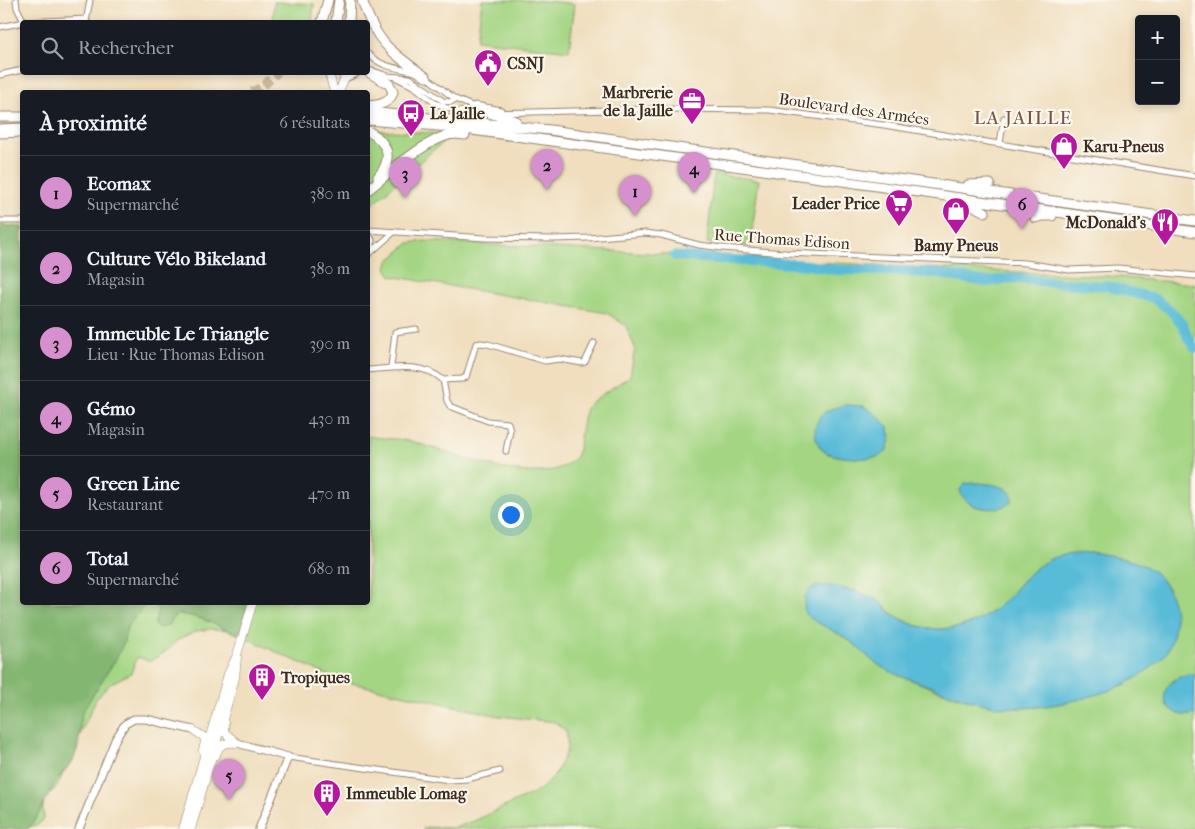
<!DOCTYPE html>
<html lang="fr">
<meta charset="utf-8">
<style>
body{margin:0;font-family:"IM FELL French Canon",serif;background:#20242c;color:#f1f3f6}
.controls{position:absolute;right:15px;top:15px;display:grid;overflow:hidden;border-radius:5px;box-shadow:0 2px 8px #0003}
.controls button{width:45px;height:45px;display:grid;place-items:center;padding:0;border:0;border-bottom:1px solid #363941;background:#171b24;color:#f1f3f6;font:25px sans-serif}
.you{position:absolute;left:510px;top:514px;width:18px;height:18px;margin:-12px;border:4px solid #fff;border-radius:50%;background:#1a73e8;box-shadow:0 0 0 8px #1a73e833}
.badge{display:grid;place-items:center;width:32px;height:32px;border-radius:50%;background:#d690ce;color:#111;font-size:16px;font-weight:700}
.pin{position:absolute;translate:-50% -41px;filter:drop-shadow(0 1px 2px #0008)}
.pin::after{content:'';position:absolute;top:26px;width:18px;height:15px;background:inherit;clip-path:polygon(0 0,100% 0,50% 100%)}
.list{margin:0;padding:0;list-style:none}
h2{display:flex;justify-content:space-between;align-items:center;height:65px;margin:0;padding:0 20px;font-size:21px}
h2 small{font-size:16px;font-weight:400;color:#9ea1a6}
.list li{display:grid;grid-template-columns:32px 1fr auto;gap:15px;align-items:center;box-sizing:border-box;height:75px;padding:0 20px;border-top:1px solid #363941}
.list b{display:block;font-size:19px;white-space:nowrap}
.list p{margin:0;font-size:16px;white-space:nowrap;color:#9ea1a6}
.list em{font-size:16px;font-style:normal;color:#9ea1a6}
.icon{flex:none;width:28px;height:28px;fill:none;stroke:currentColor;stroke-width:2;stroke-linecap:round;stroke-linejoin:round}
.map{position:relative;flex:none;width:1195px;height:829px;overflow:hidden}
.search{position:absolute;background:#171b24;box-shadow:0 2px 8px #0003;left:20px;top:20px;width:350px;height:55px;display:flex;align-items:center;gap:12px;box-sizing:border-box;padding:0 18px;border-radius:5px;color:#9ea1a6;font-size:19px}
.panel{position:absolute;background:#171b24;box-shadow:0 2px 8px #0003;left:20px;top:90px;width:350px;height:515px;border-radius:5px}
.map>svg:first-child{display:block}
.green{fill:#a4d583;stroke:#708050;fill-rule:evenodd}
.forest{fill:#83b671;stroke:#5f7048}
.water{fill:#59bbd8;stroke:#4a727b}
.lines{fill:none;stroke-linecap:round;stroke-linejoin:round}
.river{stroke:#59bbd8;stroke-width:10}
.highway-tunnel{stroke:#ccba9e;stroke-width:9;stroke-dasharray:9 4.5;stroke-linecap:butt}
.street-casing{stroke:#96846e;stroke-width:7}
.secondary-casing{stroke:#96846e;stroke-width:9}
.primary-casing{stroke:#96846e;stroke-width:9}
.highway-casing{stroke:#96846e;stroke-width:11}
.street{stroke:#fff;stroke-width:5}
.secondary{stroke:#fff;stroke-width:7}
.primary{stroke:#fff;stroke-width:8}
.highway{stroke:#fff;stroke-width:9}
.labels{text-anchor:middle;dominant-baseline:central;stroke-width:4.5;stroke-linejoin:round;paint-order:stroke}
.poi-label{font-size:16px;font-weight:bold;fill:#3b2a1e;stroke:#fbf7ec;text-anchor:start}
.street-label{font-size:16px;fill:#3b2a1e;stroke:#fbf7ec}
.quarter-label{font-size:19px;letter-spacing:1px;fill:#785448;stroke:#fbf7ec}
</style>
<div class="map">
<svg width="1195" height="829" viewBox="0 0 1195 829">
<rect width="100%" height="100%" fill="#fbf7ec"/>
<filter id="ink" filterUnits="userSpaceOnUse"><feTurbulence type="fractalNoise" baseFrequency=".02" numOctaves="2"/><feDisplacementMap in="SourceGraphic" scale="10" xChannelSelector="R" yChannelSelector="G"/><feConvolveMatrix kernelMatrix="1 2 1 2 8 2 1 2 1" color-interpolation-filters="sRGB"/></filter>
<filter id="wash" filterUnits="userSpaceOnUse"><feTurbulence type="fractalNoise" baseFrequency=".0096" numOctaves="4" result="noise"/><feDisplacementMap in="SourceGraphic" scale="20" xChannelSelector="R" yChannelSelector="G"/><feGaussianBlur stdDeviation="1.12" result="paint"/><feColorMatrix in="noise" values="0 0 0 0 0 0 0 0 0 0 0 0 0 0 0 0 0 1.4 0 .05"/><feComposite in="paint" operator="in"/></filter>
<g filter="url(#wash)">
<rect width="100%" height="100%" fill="#f0debe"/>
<path class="green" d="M482 0H537L575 4 569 51 477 40Z
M274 2 314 4 312 22H273Z
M368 114 475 124 1195 224V228Z
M368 130 455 134 432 151 368 208Z
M714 174 759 180 750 246 707 243Z
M423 241 949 269 1107 276 1195 284V675L1189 674 1166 705C1175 712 1184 717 1195 714V829H422L426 827 454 828 474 821 540 790 555 775 567 750V740L566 731 555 722 499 716 338 680 228 630 211 629 196 631 179 639 165 652 150 661 137 657 131 673 111 683 96 699 57 787C49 794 43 798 43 810 43 812 44 815 44 818 41 829 11 829 0 829L22 602H368V436C381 439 397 438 409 441 450 451 541 494 575 458 581 451 580 419 587 407 591 400 622 382 630 376L635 348 626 326 607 313 391 276 386 268 388 261 409 243ZM863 406C877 415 886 421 891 437L843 457 828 454 821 449 815 429 820 417ZM972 483 999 486 1012 500C1004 511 985 508 973 506ZM1089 553C1123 559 1147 560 1169 589L1127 684C1093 695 1056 708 1020 708 977 708 913 683 876 663 870 660 867 654 862 650 853 643 844 636 833 631L878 600 893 614 913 625 936 629 955 628 978 621 996 609 1008 597Z"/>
<path class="forest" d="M0 225 22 227V602L247 603 242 627 237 634C217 626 199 615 177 614L171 620 168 626 160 628 154 625 158 611 154 604 145 605 127 627 124 642 116 659 82 712 78 747 73 761 56 781 37 817 28 829H0Z"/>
<path class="water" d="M846 405 863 406 874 413 888 426 891 437 886 452C883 454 879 457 876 457 864 460 833 458 823 450 812 441 813 421 824 413 830 408 839 407 846 405Z
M972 483C981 483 1013 484 1012 498 1012 501 1011 503 1008 504 995 514 962 508 960 489L965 484Z
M1089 553C1108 556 1130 558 1147 567 1175 583 1183 624 1167 651 1162 660 1151 668 1142 674 1115 694 1053 708 1019 708 986 708 955 695 924 684 907 678 888 673 873 661 863 653 855 643 844 637 831 629 817 624 805 614 800 584 818 583 842 588 854 591 864 593 875 599 882 602 886 609 892 614 898 618 906 622 912 624 919 627 928 628 935 629 964 631 990 617 1009 596 1020 584 1029 571 1045 562 1058 554 1074 554 1089 553Z
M1189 674 1195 675V714C1165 722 1148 684 1189 674Z"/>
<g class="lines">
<path class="river" d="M675 256 808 265 837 270 901 271 939 274 986 282 1013 278 1060 283 1106 286 1153 298 1169 309 1183 325 1188 338 1195 348"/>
</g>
</g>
<g filter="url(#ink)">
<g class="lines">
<path class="highway-tunnel" d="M252 92 263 86 278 72"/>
<g class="street-casing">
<path id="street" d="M16 0 17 8 24 22
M86 22 90 0
M0 27 24 22 87 19
M368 54C381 67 397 68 415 72
M373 71 388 76 410 78 443 101 451 102 455 99
M0 75 22 70
M425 76 455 99 484 111
M395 77 415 87 435 103 455 111 489 113 654 109 769 110 884 125 1195 176
M475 105 501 110
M0 135 22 134
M1000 143 1004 118
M0 221H22
M368 230 485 238 553 239 588 238 645 233 661 235 699 245 722 248 786 253 1026 263 1069 270 1118 268 1195 276
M368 233 372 240V251
M368 255 394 232
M391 367 395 332 416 329
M368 370C392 368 424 362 443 380L462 379 466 377 476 344 481 343 488 344 545 361 559 359 582 363 585 362 594 343
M443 380 447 401 450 406 488 421 508 423 510 430 506 451
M288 757 449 780 467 779 500 771"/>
</g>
<g class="secondary-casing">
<path id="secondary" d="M237 743 288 757 259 829
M79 829 115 740 125 724 134 719H146L193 730"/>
</g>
<g class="primary-casing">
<path id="primary" d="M329 73 334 92
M339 92 345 77
M224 723V732L237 743
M193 730 204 737 205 742 203 750
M216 755C219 744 225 742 237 743
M183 829 228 674 237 655 253 602
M191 829 235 678 237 657"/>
</g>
<g class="highway-casing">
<path id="highway" d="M362 0C376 43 391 52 426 77
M322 22 328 0
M336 22 339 0
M349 22 350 0
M329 72V73
M368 72 389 84 393 92C390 104 378 105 368 106
M345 77 356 72
M368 112 550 130 1195 221
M489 113 516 121
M0 117H22
M368 120 450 127 828 179 1195 232
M0 129 22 128
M368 131C388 142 394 158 378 177
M968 185 990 184
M368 190C388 173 420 145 445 136 452 133 458 134 465 135
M966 205 974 206 985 212
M1035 218 1043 216H1052"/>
</g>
<use href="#street" class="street"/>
<use href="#secondary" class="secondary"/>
<use href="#primary" class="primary"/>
<use href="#highway" class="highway"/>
</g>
</g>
<defs>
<g id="civic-pin" transform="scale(1.4375)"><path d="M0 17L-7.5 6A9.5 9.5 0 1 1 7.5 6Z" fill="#b5179e" stroke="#fbf7ec"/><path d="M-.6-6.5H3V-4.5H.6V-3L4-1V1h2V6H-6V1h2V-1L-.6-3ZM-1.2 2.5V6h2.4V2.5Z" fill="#fff"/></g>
<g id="office-pin" transform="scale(1.4375)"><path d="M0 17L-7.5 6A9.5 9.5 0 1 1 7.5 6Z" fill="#b5179e" stroke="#fbf7ec"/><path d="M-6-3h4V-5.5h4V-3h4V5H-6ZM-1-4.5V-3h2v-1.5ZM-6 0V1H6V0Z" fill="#fff"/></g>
<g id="bus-pin" transform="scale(1.4375)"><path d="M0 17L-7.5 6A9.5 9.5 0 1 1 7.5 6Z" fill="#b5179e" stroke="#fbf7ec"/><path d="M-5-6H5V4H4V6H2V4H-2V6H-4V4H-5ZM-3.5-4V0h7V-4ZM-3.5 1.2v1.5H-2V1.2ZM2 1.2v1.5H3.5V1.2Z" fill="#fff"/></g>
<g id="shop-pin" transform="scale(1.4375)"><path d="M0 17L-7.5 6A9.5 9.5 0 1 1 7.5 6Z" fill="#b5179e" stroke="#fbf7ec"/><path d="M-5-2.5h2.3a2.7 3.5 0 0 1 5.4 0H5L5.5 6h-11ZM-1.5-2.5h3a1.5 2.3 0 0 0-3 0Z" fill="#fff"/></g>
<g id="supermarket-pin" transform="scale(1.4375)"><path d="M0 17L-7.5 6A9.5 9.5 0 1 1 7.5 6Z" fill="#b5179e" stroke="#fbf7ec"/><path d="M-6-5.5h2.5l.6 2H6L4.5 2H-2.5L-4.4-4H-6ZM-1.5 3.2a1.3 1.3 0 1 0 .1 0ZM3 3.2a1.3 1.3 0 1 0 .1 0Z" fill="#fff"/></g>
<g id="restaurant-pin" transform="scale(1.4375)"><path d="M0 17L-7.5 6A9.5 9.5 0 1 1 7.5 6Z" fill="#b5179e" stroke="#fbf7ec"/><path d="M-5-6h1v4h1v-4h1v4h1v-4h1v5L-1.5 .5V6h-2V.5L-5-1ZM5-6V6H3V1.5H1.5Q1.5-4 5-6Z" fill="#fff"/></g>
<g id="building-pin" transform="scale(1.4375)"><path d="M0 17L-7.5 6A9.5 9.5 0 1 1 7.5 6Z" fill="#b5179e" stroke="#fbf7ec"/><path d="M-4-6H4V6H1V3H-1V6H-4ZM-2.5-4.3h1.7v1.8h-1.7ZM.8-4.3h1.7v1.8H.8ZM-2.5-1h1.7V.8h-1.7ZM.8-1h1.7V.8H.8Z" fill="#fff"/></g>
</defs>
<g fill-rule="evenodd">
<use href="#civic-pin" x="488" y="63"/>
<use href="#office-pin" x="692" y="101"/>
<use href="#bus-pin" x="411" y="113"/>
<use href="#shop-pin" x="1064" y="146"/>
<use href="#supermarket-pin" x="899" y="203"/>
<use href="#shop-pin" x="956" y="211"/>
<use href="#restaurant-pin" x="1165" y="222"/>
<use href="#building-pin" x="262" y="677"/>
<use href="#building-pin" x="327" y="793"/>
</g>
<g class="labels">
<g class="poi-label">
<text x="507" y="63">CSNJ</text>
<text x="673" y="92" text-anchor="end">Marbrerie<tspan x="673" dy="18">de la Jaille</tspan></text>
<text x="430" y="113">La Jaille</text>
<text x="1083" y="146">Karu-Pneus</text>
<text x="880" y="203" text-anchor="end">Leader Price</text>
<text x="1146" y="222" text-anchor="end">McDonald's</text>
<text x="956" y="245" text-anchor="middle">Bamy Pneus</text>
<text x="281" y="677">Tropiques</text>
<text x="346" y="793">Immeuble Lomag</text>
</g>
<g class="street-label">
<text transform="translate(854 109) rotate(8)">Boulevard des Armées</text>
<text transform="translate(782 239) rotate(4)">Rue Thomas Edison</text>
</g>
<g class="quarter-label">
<text x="1023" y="118">LA JAILLE</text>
</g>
</g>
</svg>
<div class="controls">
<button>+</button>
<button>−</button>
</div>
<div class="you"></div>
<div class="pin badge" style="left:635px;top:216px">1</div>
<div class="pin badge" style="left:547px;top:190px">2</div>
<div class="pin badge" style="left:405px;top:198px">3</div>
<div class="pin badge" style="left:694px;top:193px">4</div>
<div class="pin badge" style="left:229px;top:800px">5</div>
<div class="pin badge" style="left:1022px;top:229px">6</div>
<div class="search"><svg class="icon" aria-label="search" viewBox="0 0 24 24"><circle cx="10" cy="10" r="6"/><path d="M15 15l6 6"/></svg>Rechercher</div>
<section class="panel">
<h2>À proximité<small>6 résultats</small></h2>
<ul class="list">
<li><span class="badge">1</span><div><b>Ecomax</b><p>Supermarché</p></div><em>380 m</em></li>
<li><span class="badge">2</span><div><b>Culture Vélo Bikeland</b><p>Magasin</p></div><em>380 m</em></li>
<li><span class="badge">3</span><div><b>Immeuble Le Triangle</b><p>Lieu · Rue Thomas Edison</p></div><em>390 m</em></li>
<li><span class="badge">4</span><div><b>Gémo</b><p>Magasin</p></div><em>430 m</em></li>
<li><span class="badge">5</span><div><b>Green Line</b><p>Restaurant</p></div><em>470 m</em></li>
<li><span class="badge">6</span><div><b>Total</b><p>Supermarché</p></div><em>680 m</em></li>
</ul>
</section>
</div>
